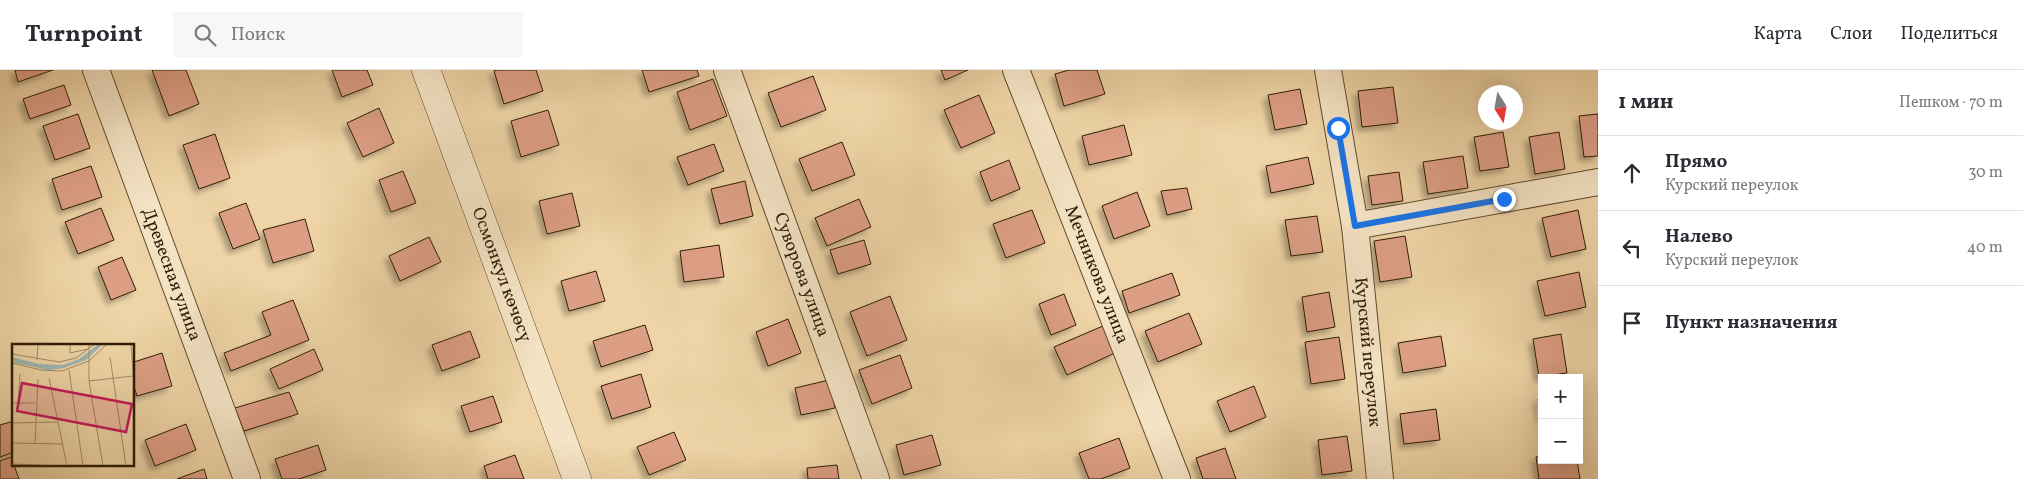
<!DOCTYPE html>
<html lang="ru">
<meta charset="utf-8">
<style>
body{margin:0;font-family:Vollkorn,serif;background:#f7f7f7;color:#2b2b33}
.controls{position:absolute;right:15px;bottom:15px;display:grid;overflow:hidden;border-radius:0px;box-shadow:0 5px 20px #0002}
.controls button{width:45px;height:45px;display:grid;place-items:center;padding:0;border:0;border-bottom:1px solid #e1e1e2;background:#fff;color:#2b2b33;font:25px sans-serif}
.compass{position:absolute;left:1478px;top:15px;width:45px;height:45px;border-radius:50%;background:#fff;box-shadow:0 5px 20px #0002;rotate:169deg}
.stop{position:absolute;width:15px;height:15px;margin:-11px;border:4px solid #1a73e8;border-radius:50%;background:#fff}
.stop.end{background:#1a73e8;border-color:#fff;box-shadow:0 1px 5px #0008}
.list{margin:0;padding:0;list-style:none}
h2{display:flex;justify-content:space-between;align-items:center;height:65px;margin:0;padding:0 20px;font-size:21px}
h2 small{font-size:16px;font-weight:400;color:#7c7c81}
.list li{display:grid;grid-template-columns:32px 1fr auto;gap:15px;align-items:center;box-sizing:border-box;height:75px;padding:0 20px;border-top:1px solid #e1e1e2}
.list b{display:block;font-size:19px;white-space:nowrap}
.list p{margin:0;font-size:16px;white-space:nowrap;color:#7c7c81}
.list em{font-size:16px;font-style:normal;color:#7c7c81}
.icon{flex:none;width:28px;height:28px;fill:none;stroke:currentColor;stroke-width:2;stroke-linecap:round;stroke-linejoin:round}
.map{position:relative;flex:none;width:1598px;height:409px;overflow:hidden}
header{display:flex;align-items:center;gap:30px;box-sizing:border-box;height:70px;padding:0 25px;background:#fff;border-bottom:1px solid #e1e1e2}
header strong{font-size:24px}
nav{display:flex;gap:28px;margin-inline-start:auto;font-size:18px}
.search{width:350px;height:45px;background:#f7f7f7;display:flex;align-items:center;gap:12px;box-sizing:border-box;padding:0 18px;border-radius:0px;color:#7c7c81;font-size:19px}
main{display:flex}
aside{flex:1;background:#fff}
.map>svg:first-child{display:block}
.building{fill:#dc9e85;stroke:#2f1e04;filter:url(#shadow)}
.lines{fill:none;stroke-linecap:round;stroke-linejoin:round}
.minor-casing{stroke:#5f4c2c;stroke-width:28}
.tertiary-casing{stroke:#5f4c2c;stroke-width:29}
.minor{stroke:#f4e3c5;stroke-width:26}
.tertiary{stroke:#f4e3c5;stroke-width:28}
.route{stroke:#1a73e8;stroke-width:6}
.labels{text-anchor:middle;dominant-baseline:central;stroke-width:4;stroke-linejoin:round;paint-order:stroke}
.street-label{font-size:18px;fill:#2f1e04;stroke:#f4e3c5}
.inset-road{fill:none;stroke:#a28b65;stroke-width:1}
.view{fill:#c2185b;fill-opacity:0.15;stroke:#c2185b;stroke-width:2.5}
.inset-edge{fill:none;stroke:#2f1e04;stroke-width:2.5}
</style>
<header>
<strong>Turnpoint</strong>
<div class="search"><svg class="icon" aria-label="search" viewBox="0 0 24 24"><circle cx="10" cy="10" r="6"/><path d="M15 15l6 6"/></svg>Поиск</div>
<nav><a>Карта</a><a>Слои</a><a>Поделиться</a></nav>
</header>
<main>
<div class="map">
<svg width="1598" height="409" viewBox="0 0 1598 409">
<defs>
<filter id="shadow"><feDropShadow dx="-4.5" dy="4.5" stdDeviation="2.5" flood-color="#0004"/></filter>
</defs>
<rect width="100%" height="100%" fill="#eed4a6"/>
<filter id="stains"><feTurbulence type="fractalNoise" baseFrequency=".004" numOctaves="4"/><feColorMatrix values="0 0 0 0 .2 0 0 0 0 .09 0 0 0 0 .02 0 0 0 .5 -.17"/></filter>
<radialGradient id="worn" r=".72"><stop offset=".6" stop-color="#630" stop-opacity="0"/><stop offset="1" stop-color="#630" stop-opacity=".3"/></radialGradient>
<path class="building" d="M15 0H53L18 12Z
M152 0H186L199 34 169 46Z
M332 0H367L373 15 342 27Z
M497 0H536L543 21 504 34 494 1Z
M642 0H697L699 6 649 22Z
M941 0H968L945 10Z
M1069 0H1097L1105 24 1064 36 1055 4Z
M813 6 826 40 781 57 768 23Z
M713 9 727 46 690 60 677 22Z
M64 15 71 35 30 49 23 29Z
M1393 17 1398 53 1362 57 1358 21Z
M1300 19 1307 54 1275 60 1268 25Z
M979 25 995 63 961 78 944 40Z
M379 38 394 73 363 87 347 53Z
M548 40 559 75 521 87 511 51Z
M78 44 90 78 55 90 43 56Z
M1598 44V86L1584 87 1579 46Z
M1124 55 1132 85 1089 95 1082 66Z
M1503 62 1509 97 1480 101 1474 67Z
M1559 62 1565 99 1535 104 1529 67Z
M215 64 230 108 199 119 183 75Z
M842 72 855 105 812 121 799 89Z
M714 74 724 101 688 115 677 87Z
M1463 86 1468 118 1428 124 1423 92Z
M1308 87 1314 114 1271 123 1266 96Z
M1009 90 1020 119 991 131 980 102Z
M91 96 102 127 62 140 52 109Z
M403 101 416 133 391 142 379 110Z
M1399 102 1403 131 1372 135 1368 106Z
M745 111 753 146 720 154 711 119Z
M1187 118 1192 139 1167 145 1161 121Z
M1137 122 1150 156 1114 169 1102 136Z
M572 123 580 156 547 164 539 131Z
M859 129 871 157 827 176 815 148Z
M246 133 260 169 233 179 219 143Z
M101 138 114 170 78 184 65 152Z
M1032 140 1045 173 1006 188 993 154Z
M1578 140 1586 179 1551 187 1542 148Z
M1317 146 1323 182 1291 186 1285 150Z
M305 149 314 181 273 193 263 160Z
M1405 166 1412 207 1380 212 1374 171Z
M429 167 441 192 400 211 389 186Z
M864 170 871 194 838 204 830 180Z
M719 175 724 207 684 212 680 181Z
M122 187 136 220 111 230 98 197Z
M596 201 605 231 569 241 561 211Z
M1579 202 1586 237 1545 246 1537 211Z
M1172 203 1180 225 1129 243 1122 221Z
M1329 222 1335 257 1307 262 1302 227Z
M1064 224 1076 255 1051 265 1039 234Z
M890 226 907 270 867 286 850 242Z
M293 230 309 270 231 301 224 283 271 265 262 242Z
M1189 243 1202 274 1158 292 1145 261Z
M788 249 801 283 768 296 756 262Z
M645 255 653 280 601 297 593 271Z
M1103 256 1115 283 1067 305 1054 277Z
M470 261 480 287 442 301 432 275Z
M1561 264 1567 303 1539 307 1533 269Z
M1441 266 1446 296 1403 303 1398 273Z
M1339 267 1345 309 1311 314 1305 272Z
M314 279 323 300 279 319 270 299Z
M162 283 172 316 137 326 134 317V292Z
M900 285 912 318 872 334 859 300Z
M641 304 651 337 612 349 601 316Z
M829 310 835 338 801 345 795 318Z
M1254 316 1266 347 1230 362 1217 331Z
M289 322 298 344 244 361 235 338Z
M493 326 502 352 470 362 461 336Z
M1542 328V352L1538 329Z
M1436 339 1440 370 1404 374 1400 344Z
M14 351V382L0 387V355Z
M186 354 196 380 155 396 145 370Z
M674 362 686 390 649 405 637 377Z
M932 365 941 395 904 405 896 375Z
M1347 366 1352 401 1322 405 1318 370Z
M1119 368 1130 398 1101 409H1089L1079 383Z
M318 375 326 400 299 409H282L275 389Z
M1225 378 1236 409H1203L1196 388Z
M515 385 524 409H488L484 396Z
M1542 386V390H1577L1580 409H1539L1536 387Z
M11 387 19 409H0V391Z
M837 395 839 409H808L807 398Z
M204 399 207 409H177Z"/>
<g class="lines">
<g class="minor-casing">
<g id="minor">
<path id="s1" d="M96 0 247 409"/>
<path id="s2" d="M727 0 876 409"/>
<path id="s3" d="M1016 0 1177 409"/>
<path id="s4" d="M1328 0 1355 156 1380 409"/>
<path d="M1355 156 1598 112"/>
</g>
</g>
<g class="tertiary-casing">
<g id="tertiary">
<path id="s5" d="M426 0 577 409"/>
</g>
</g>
<use href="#minor" class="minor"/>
<use href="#tertiary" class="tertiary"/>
</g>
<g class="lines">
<path class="route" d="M1338 58 1355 156 1504 129"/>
</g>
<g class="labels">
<g class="street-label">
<text stroke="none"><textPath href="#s2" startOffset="218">Суворова улица</textPath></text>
<text stroke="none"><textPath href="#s3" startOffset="220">Мечникова улица</textPath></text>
<text stroke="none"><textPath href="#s1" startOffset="218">Древесная улица</textPath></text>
<text stroke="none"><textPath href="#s5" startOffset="218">Осмонкул көчөсү</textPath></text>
<text stroke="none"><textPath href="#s4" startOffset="285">Курский переулок</textPath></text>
</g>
</g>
<g transform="translate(12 274)">
<rect width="122" height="122" fill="#eed4a6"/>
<path d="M87 0H91L74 16 52 24 36 26 0 18V13L27 20 51 21 67 15Z" fill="#9eb5b3"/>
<path class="inset-road" d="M58 0V9L76 5M77 0V37L91 122M119 0 123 53M0 10 47 18 64 14 83 0M98 13 114 122M25 16 26 0M0 19 29 26 50 27 77 17 95 0M57 26 71 122M37 34 55 122M77 37 121 32M0 59H23M6 59 8 30M0 79 45 78M0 99 50 100M23 100 26 35M0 120 48 122"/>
<path class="view" d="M10 39 120 60 114 88 5 67Z"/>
<rect width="122" height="122" class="inset-edge"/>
</g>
<rect width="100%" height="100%" filter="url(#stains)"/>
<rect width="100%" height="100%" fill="url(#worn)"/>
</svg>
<div class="controls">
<button>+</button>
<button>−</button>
</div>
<svg class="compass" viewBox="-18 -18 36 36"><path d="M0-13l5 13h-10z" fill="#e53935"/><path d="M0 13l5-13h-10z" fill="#7c7c81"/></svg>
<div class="stop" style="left:1338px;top:58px"></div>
<div class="stop end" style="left:1504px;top:129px"></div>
</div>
<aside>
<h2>1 мин<small>Пешком · 70 m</small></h2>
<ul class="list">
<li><svg class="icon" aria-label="ahead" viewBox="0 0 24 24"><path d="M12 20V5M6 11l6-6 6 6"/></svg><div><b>Прямо</b><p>Курский переулок</p></div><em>30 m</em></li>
<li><svg class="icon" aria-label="left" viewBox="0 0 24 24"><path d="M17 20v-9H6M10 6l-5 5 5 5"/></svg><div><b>Налево</b><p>Курский переулок</p></div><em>40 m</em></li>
<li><svg class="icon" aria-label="arrive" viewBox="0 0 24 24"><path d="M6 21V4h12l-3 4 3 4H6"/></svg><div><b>Пункт назначения</b></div></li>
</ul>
</aside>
</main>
